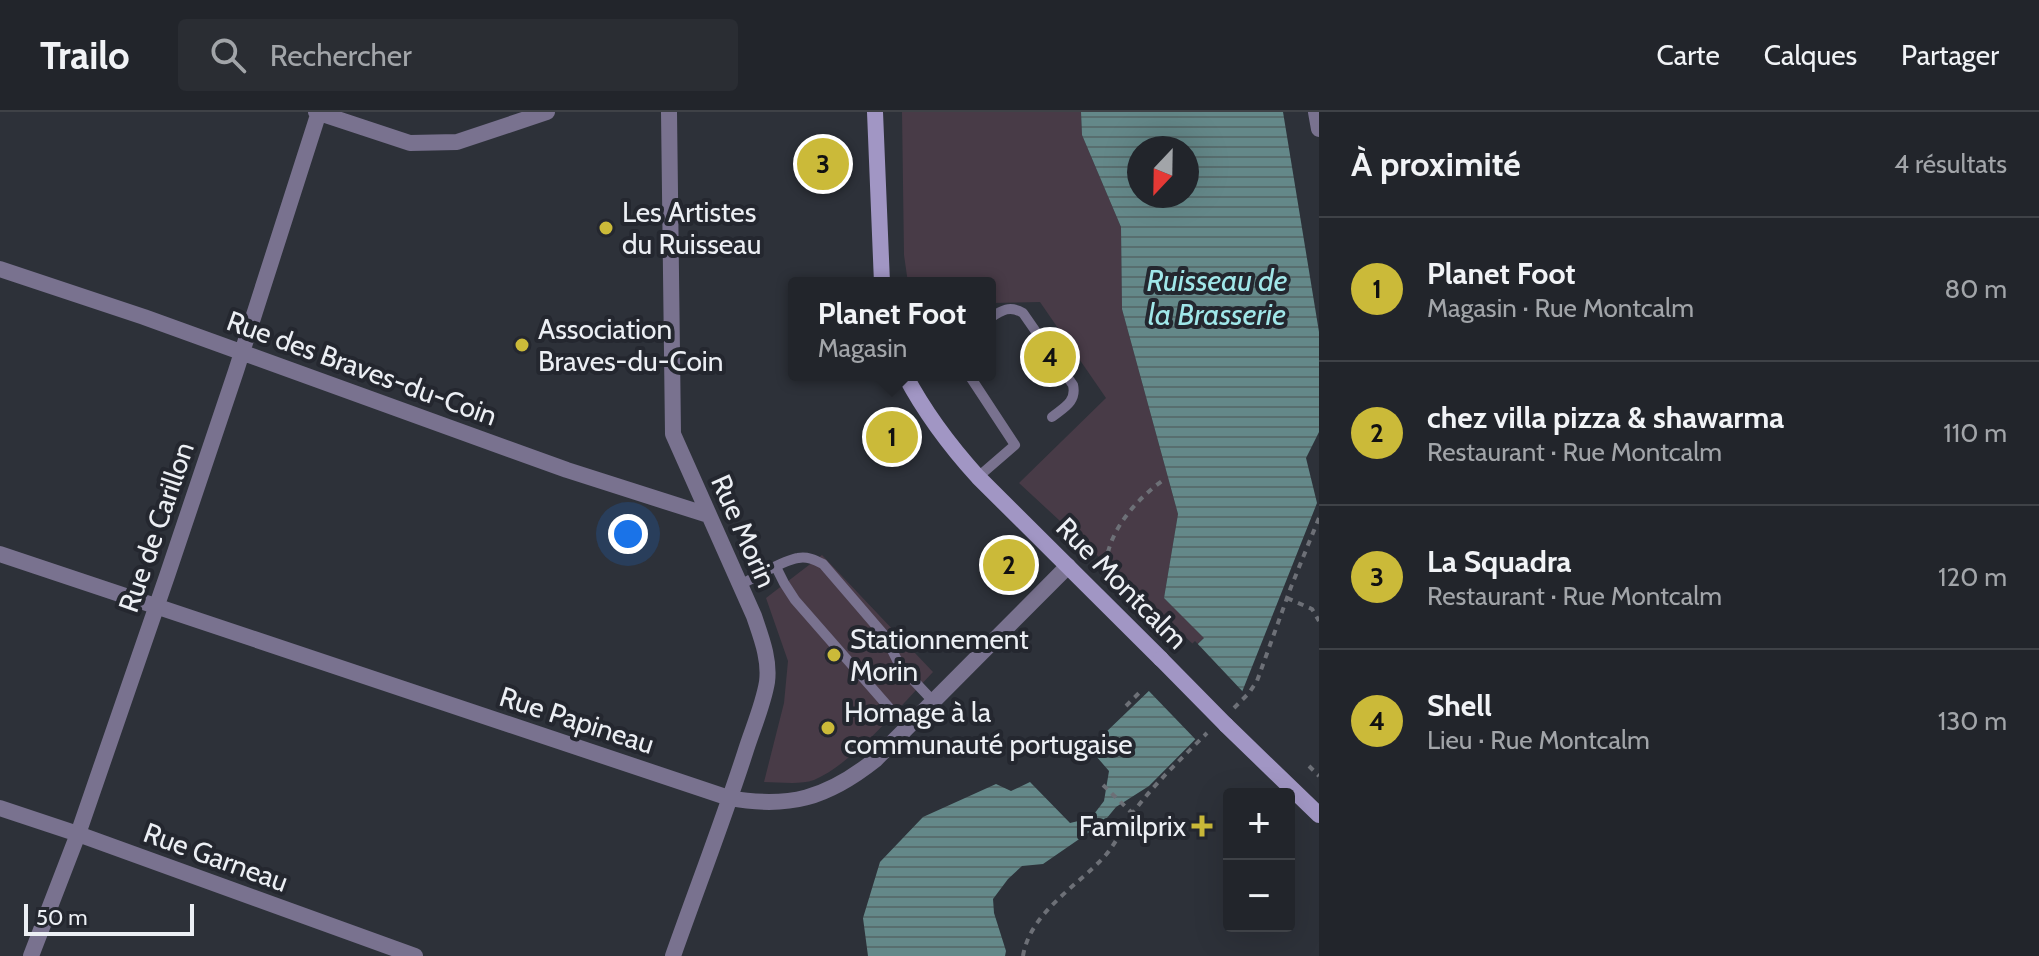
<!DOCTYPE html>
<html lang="fr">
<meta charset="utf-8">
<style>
body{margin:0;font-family:Cabin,sans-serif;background:#2a2d33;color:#f1f3f6}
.controls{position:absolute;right:24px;bottom:24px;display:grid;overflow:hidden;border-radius:8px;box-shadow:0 8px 32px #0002}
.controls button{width:72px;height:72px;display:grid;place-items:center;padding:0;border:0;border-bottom:2px solid #3f4247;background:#22252b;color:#f1f3f6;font:40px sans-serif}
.compass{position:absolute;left:1127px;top:24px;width:72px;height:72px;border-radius:50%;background:#22252b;box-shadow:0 8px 32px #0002;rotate:202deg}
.scale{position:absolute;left:24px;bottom:20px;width:170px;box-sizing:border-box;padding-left:8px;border:4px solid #eceff4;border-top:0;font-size:22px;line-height:28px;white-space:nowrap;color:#eceff4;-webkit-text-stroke:6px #24272f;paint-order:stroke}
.you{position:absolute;left:628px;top:422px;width:28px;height:28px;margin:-20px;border:6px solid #fff;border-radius:50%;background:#1a73e8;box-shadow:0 0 0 12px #1a73e833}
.badge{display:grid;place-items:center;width:52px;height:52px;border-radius:50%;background:#cbba39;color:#111;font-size:26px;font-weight:700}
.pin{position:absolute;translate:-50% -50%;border:4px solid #fff;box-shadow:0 2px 8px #0006}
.popup{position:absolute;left:788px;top:165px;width:208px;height:104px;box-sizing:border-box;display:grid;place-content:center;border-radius:8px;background:#22252b;filter:drop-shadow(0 2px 6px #0005);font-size:26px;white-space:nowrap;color:#a2a5a9}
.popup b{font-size:30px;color:#f1f3f6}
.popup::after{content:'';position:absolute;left:50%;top:100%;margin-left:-16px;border:16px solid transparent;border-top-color:#22252b}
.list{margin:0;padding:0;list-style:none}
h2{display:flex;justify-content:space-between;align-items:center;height:104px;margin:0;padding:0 32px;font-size:34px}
h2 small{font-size:26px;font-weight:400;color:#a2a5a9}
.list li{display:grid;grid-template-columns:52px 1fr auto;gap:24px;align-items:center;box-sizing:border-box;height:144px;padding:0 32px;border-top:2px solid #3f4247}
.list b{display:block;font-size:30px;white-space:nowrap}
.list p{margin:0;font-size:26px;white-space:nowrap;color:#a2a5a9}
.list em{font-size:26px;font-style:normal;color:#a2a5a9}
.icon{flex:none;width:44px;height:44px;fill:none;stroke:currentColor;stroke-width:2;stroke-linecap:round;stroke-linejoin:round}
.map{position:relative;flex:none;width:1319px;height:844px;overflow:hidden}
header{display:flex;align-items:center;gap:48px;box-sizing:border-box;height:112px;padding:0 40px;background:#22252b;border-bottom:2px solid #3f4247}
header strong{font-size:38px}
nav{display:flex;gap:44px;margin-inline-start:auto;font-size:28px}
.search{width:560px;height:72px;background:#2a2d33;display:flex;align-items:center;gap:20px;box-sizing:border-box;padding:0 28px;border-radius:8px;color:#a2a5a9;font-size:30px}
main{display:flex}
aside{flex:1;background:#22252b}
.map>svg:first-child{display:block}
.green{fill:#483b47}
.water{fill:url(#water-rules);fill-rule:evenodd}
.pier{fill:#2d3139}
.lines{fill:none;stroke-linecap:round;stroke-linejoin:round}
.path{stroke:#6d7077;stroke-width:4;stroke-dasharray:6 6;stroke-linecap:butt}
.lane{stroke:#79728f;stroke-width:10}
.street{stroke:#79728f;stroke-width:16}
.secondary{stroke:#a196c4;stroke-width:16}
.secondary-bridge{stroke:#a196c4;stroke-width:16}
.poi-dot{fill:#cbba39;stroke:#24272f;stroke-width:3}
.labels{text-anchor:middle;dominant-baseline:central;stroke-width:8;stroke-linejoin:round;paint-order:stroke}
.poi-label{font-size:28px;fill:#eceff4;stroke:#24272f;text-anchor:start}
.street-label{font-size:28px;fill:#eceff4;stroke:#24272f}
.water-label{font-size:30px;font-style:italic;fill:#a0e7e9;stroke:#24272f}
</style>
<header>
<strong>Trailo</strong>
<div class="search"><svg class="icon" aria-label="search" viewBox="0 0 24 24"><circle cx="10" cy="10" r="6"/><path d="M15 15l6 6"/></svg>Rechercher</div>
<nav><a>Carte</a><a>Calques</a><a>Partager</a></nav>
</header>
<main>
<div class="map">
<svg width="1319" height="844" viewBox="0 0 1319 844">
<defs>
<pattern id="water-rules" width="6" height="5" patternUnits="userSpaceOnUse" patternTransform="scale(2)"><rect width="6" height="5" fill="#648889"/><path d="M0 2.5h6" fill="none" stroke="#586e6f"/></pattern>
</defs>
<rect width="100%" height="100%" fill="#2d3139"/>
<path class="green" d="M902 0H1081L1082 23 1121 115 1122 197 1178 402 1164 486 1205 525 1195 534 1019 371 1106 286 1040 190 990 191V171H908L904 143Z
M822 443 933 560C902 592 854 651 814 668 800 673 779 670 764 670L784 591 788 549 766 486Z"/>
<path class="water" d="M1081 0H1283L1319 220V320L1306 346 1317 391 1242 580 1149 674 1116 695 1097 718 1088 721 1043 752 1022 754 1008 767 993 787 994 801 1006 839 1005 844H868L863 806 880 750 923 705 996 672 1011 679 1030 670 1070 711 1091 706 1104 689 1109 659 1096 644 1103 623 1204 526 1164 486 1178 402 1122 197 1121 115 1082 23ZM1139 36H1187V84H1139Z"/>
<path class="pier" d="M1195 529 1245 582 1198 630 1146 576Z"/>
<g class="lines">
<path class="path" d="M1106 452C1109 418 1136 388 1162 369
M1287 486 1312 497 1319 509
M1126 594 1142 578
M1234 596 1249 581 1257 569 1291 475 1319 406
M1309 654 1319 664
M1103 673 1132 701
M1023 844C1030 801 1076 775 1104 745 1117 731 1123 713 1135 698 1156 670 1182 646 1207 621"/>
<path class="lane" d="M990 206C1002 198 1010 193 1023 201L1073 273C1077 290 1063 296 1052 305
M969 263 1015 333 978 365
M776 455 784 471 795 488 907 616
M740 473C754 466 783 448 798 446 807 444 815 448 823 452L885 524 900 554 933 589"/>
<path class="street" d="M316 0 410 31 457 30 547 0
M669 0 673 322 754 504C761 525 770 547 767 570 763 594 752 618 745 641 723 709 697 776 673 844
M1316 0 1319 17
M0 157 144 205 567 358 708 403
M0 442 729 686C789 697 827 686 875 648L1068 454
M0 696 78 722 415 844
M31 844 78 722 167 464 236 259 319 0"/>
<path class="secondary" d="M875 0 882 171
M905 263C925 301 949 333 978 365L1161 547
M1226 613 1319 703"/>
<path class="secondary-bridge" d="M1161 547 1226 613"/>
</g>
<g class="poi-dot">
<circle cx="606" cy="116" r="8"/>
<circle cx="522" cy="233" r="8"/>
<circle cx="834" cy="543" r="8"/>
<circle cx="828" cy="616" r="8"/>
<path d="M1198 702h8v8h8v8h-8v8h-8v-8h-8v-8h8z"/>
</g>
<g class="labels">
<g class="poi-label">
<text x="622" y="100">Les Artistes<tspan x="622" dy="32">du Ruisseau</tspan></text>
<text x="538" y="217">Association<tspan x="538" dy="32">Braves-du-Coin</tspan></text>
<text x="850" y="527">Stationnement<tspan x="850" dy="32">Morin</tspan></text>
<text x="844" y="600">Homage à la<tspan x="844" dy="32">communauté portugaise</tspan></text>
<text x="1186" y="714" text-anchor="end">Familprix</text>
</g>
<g class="street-label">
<text transform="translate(362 256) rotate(20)">Rue des Braves-du-Coin</text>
<text transform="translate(156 415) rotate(-71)">Rue de Carillon</text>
<text transform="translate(744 419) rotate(66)">Rue Morin</text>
<text transform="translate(1122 471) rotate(45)">Rue Montcalm</text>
<text transform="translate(577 608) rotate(18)">Rue Papineau</text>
<text transform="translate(216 745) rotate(20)">Rue Garneau</text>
</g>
<g class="water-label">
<text x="1217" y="168">Ruisseau de<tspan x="1217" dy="34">la Brasserie</tspan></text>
</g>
</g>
</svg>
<div class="controls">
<button>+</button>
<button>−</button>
</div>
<svg class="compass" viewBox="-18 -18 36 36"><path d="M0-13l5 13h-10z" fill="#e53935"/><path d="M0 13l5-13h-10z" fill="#a2a5a9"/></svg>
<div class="scale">50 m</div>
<div class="you"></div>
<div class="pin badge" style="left:892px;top:325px">1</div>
<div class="popup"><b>Planet Foot</b>Magasin</div>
<div class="pin badge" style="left:1009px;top:453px">2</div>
<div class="pin badge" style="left:823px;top:52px">3</div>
<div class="pin badge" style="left:1050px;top:245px">4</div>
</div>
<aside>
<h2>À proximité<small>4 résultats</small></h2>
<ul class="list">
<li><span class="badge">1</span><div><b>Planet Foot</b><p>Magasin · Rue Montcalm</p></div><em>80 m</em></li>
<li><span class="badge">2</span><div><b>chez villa pizza &amp; shawarma</b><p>Restaurant · Rue Montcalm</p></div><em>110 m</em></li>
<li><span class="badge">3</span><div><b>La Squadra</b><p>Restaurant · Rue Montcalm</p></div><em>120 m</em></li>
<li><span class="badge">4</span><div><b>Shell</b><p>Lieu · Rue Montcalm</p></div><em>130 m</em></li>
</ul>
</aside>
</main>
